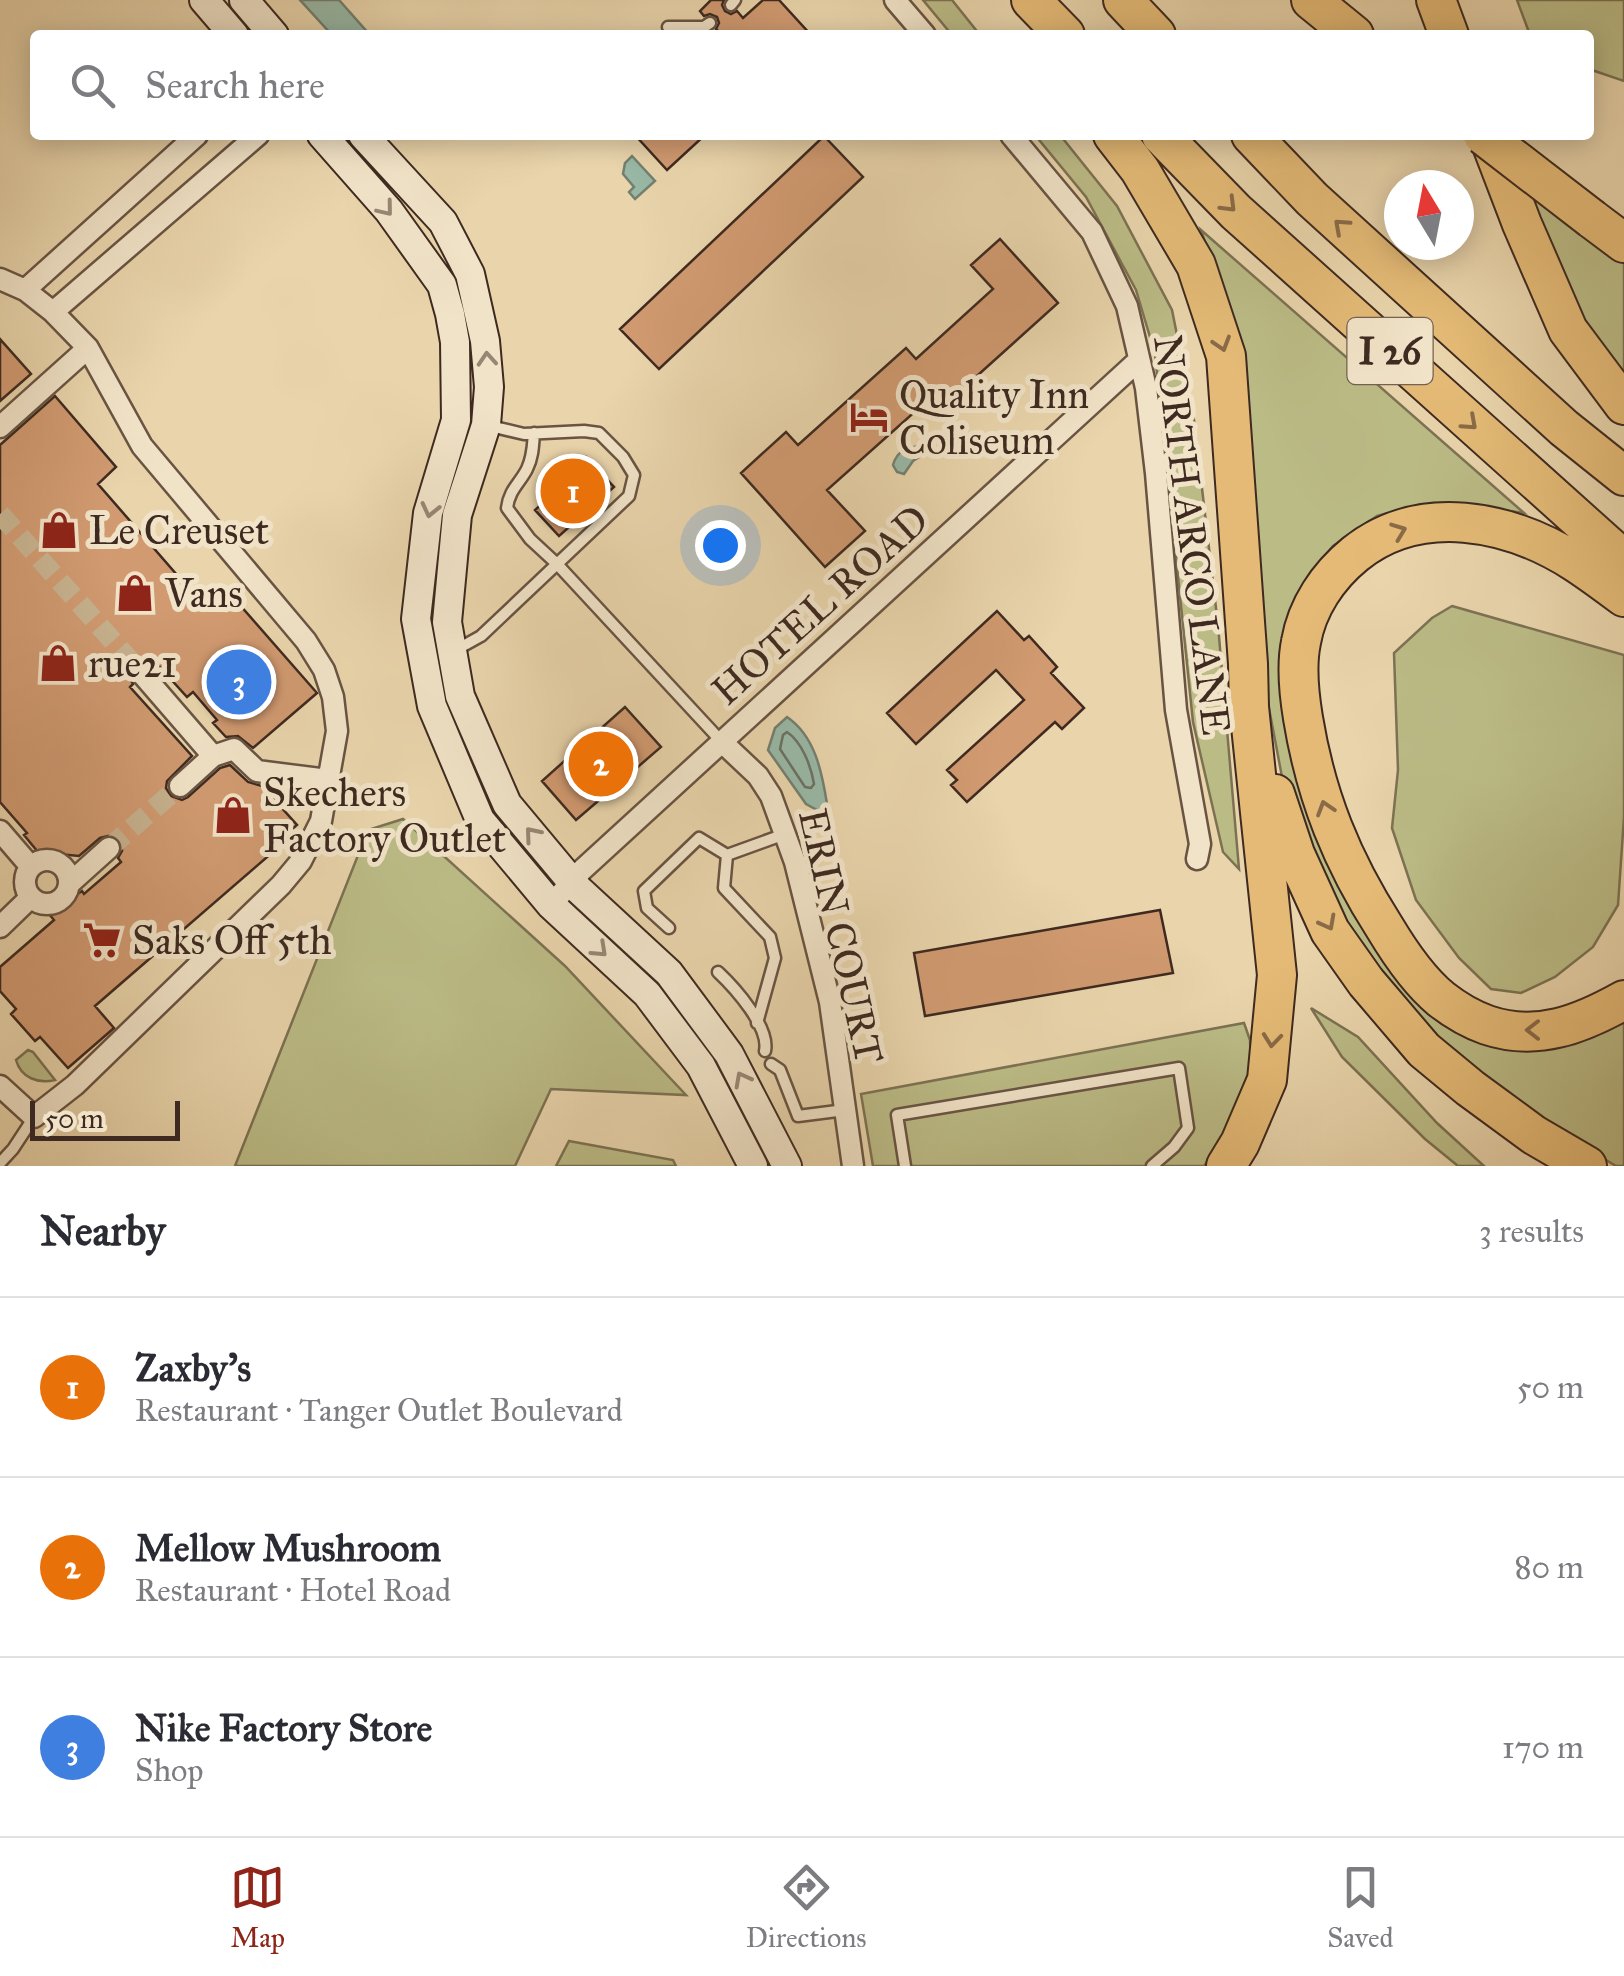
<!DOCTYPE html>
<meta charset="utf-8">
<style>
body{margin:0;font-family:"IM FELL Great Primer",serif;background:#f7f7f7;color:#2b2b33}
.compass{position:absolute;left:1384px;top:170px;width:90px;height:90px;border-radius:50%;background:#fff;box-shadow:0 5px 25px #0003;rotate:350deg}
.scale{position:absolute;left:30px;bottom:25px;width:150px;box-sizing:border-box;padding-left:10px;border:5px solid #3e2a20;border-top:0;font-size:28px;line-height:35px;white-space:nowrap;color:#3e2a20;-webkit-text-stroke:8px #f1e3c8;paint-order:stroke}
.you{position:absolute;left:720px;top:545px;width:35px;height:35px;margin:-25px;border:8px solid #fff;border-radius:50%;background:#1a73e8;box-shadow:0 0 0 15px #1a73e833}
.badge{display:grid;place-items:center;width:65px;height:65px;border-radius:50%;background:#8f2418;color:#fff;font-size:32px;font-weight:700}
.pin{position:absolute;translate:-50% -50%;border:5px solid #fff;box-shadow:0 2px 10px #0006}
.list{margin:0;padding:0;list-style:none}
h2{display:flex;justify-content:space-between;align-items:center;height:130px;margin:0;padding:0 40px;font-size:42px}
h2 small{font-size:32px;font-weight:400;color:#7c7c81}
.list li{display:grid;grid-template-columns:65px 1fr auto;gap:30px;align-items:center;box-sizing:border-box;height:180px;padding:0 40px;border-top:2px solid #e1e1e2}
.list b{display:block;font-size:38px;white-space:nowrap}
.list p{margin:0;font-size:32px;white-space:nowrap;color:#7c7c81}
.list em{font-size:32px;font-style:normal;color:#7c7c81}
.icon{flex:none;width:55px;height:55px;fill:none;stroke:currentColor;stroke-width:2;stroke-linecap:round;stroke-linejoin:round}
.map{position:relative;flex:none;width:1624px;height:1166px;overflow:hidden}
.search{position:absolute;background:#fff;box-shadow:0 5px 25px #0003;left:30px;right:30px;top:30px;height:110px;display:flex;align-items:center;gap:25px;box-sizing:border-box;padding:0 35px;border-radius:10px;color:#7c7c81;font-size:38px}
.sheet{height:670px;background:#fff}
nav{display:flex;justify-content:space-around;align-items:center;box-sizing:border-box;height:140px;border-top:2px solid #e1e1e2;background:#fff;font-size:28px;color:#7c7c81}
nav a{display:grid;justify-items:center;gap:5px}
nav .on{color:#8f2418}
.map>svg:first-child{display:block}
.green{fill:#bbbb86;stroke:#7c7253;stroke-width:2.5}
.water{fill:#98b8a6;stroke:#747f70;stroke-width:2.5}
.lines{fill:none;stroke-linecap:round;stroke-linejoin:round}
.shore{stroke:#6b7163;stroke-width:2.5}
.building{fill:#d19a71;stroke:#3e2a20;stroke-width:2.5}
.street-tunnel{stroke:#c7b28f;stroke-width:20;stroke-dasharray:20 10;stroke-linecap:butt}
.lane-casing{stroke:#695443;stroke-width:15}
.street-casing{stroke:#695443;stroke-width:25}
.secondary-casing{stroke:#3e2a20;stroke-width:32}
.highway-casing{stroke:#3e2a20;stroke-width:42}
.lane{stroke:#f1e3c8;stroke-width:10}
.street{stroke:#f1e3c8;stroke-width:20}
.secondary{stroke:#f1e3c8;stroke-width:28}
.highway{stroke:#e4ba76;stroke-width:38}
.highway-bridge-casing{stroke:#3e2a20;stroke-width:42;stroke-linecap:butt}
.highway-bridge{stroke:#e4ba76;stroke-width:38}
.oneway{stroke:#896b47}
.oneway2{stroke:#988674}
.labels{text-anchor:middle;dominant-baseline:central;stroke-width:10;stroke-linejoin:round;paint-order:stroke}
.shield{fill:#f1e3c8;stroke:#746252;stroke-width:2.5}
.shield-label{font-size:38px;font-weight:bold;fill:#3e2a20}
.poi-label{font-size:40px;fill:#3e2a20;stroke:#f1e3c8;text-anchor:start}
.street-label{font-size:40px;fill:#3e2a20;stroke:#f1e3c8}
</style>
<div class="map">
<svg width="1624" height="1166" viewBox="0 0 1624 1166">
<rect width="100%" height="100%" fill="#e9d4ab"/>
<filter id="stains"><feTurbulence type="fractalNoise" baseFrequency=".002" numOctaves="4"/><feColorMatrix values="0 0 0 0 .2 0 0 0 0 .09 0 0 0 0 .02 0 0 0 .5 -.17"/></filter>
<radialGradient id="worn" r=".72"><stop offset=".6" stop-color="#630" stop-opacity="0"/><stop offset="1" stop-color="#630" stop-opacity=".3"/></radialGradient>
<path class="green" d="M923 0H952L980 35H952Z
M1517 0H1624V81L1589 69V35H1530Z
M1035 135H1060L1117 206 1172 310 1194 420 1218 625 1239 869 1223 852 1193 722 1155 354 1136 290 1086 197Z
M1512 179 1624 263V378L1593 340Z
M1201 230 1524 513 1460 504H1422L1377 516 1333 546 1309 578 1287 730 1445 1020 1624 1014V1166H1616L1472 1079 1345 929 1282 777 1268 703 1226 306Z
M1452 606 1624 655V817L1618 905 1593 947 1555 977 1521 993 1491 989 1459 958 1416 900 1392 828 1398 770 1394 653 1432 618Z
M403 819 565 966 686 1095 551 1089 515 1166H235L368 830Z
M1311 1008 1358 1037 1437 1123 1484 1166H1458L1425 1139 1342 1057Z
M1244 1023 1250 1040 1251 1067 1225 1136 1204 1166H873L861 1094Z
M28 1050 33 1052 55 1080C38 1084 21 1078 16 1060Z
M569 1141 673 1160 676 1166H556Z"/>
<path class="water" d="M300 0H339L370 35H332Z
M632 156 655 181 635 199 629 192 634 187 623 174 625 163Z
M922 446 924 454 913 461 904 474 897 472 893 465C897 450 908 447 922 446Z
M787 717C815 736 822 772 827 804L819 811 806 804 768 750 775 728Z"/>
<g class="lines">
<path class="shore" d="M787 732C802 742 811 766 814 784L811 788 805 787 780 749 783 735Z"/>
</g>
<path class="building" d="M711 0H724L722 5 725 11 731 14 737 11 743 18 763 0H779L811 35H722L716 29 719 23 717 17 710 14 704 16 700 11Z
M635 135H705L667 170Z
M824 136 863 177 659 369 620 329Z
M1000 239 1058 303 948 402 938 391 827 490 865 531 825 567 741 473 786 432 798 445 906 348 916 359 993 289 971 265Z
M0 339 31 374 0 401Z
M55 396 116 467 98 484 204 606 225 588 317 693 253 748 238 736 226 737 213 723 217 720 193 692 187 697 157 664 154 666 147 662H139L130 670 129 677 133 684 130 687 192 756 167 781 166 788 171 796 182 800 188 797 220 768 230 765 248 782 262 786 297 825 270 848 274 851 95 1006 114 1028 68 1068 40 1037 35 1041 11 1014 16 1009 0 991V967L54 920 48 913 67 897H73L82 891 84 894 121 862 118 858 122 851V844L118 838 112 835 100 838 79 856 38 852 24 835 27 833 0 802V445Z
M586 457 614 487 559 536 535 510 545 501 541 496Z
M997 611 1024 640 1029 636 1057 667 1051 673 1084 708 1062 729 1055 722 967 802 951 785 957 780 947 770 1024 700 996 670 916 744 887 713Z
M625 707 661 747 576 820 542 781Z
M1160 910 1173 973 925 1016 914 953Z"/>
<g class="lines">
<path class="street-tunnel" d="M0 514 143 675
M109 848 180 786"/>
<g class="lane-casing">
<path id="lane" d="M731 5 735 0
M668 27H704L710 23
M490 426 524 434 584 431 599 433 623 457 634 475 629 496 557 564 722 742
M454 651 481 636 557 564 530 539 507 508C509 490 520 483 527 469 533 457 533 445 534 433
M727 855 724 888 770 937 775 958 757 1023
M669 928 647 908 644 891 699 838 727 855 785 834
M718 972C735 988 770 1027 765 1051
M771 1064 780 1070 798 1116 845 1110
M0 1163 13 1149 34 1117
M905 1166 897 1115 1179 1068 1188 1128 1174 1147 1152 1166"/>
</g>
<g class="street-casing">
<path id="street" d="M895 0 925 35
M1011 135 1092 232 1127 306 1146 388 1156 473 1176 710 1200 844 1197 859
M0 279 25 290 53 312 88 348 142 446 306 641 324 670 333 697 337 731 321 821 301 861 281 885 75 1085 34 1117 0 1086
M25 290 197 135
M53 312 258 135
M0 427 88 348
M143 675 213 756
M722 742 758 776 771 796 795 862 830 1002 853 1166
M180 786 213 756 234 749 257 771 328 780
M0 831 31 867
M25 882a22 22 0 1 1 44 0a22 22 0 1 1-44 0Z
M69 884 109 848
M551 905 582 870 1139 360
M0 927 31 897"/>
</g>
<g class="secondary-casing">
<path id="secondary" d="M204 0 234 35
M244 0 274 35
M322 135 389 211 442 285 450 314 455 342 456 420 428 513 416 619 432 706 480 820 551 905 647 994 701 1066 753 1166
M363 135 443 222 470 274 485 341 489 387 486 425 457 515 447 622 460 696 507 804 578 889 669 973 729 1054 787 1166"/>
</g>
<g class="highway-casing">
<path id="highway" d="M1031 0 1065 35
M1123 0 1156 35
M1311 0 1354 35
M1436 0 1449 35
M1113 135 1140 170 1196 265 1226 356 1248 664 1249 707 1277 975 1267 1080 1240 1143 1226 1166
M1161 135 1236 212 1624 560
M1251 135 1312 199 1564 428 1624 476
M1488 135 1522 224 1568 330 1624 405
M1592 219 1624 243
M1624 597C1608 585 1592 573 1575 562 1509 520 1420 502 1355 554 1328 576 1307 607 1301 642 1296 666 1299 694 1303 718 1316 797 1342 861 1385 928 1400 953 1418 980 1441 999 1455 1010 1470 1019 1487 1025 1537 1042 1581 1024 1624 1000
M1275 794 1295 854 1330 931 1366 982 1424 1050 1470 1088 1534 1135 1587 1166"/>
</g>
<use href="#lane" class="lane"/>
<use href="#street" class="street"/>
<use href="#secondary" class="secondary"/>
<use href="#highway" class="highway"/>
<g class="highway-bridge-casing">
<path id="highway-bridge" d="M1483 135 1592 219"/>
</g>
<use href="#highway-bridge" class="highway-bridge"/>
</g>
<defs><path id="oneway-chevron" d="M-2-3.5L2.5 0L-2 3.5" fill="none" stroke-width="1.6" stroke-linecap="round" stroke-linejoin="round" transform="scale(2.5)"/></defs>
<g class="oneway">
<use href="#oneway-chevron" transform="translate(1229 205) rotate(45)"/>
<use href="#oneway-chevron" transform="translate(1341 226) rotate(-138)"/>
<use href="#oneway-chevron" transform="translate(1222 344) rotate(73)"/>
<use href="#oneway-chevron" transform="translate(1470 423) rotate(42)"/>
<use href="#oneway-chevron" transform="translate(1399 531) rotate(-21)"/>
<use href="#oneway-chevron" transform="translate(1325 808) rotate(-107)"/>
<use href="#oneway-chevron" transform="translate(1328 923) rotate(62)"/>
<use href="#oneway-chevron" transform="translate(1533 1030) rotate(-180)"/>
<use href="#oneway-chevron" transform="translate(1272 1040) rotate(96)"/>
</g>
<g class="oneway2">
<use href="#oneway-chevron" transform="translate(386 209) rotate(51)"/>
<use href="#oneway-chevron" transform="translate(487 359) rotate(-94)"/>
<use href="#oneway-chevron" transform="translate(430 510) rotate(103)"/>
<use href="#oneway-chevron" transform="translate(532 834) rotate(-130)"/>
<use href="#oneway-chevron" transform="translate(600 950) rotate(43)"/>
<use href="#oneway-chevron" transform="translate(742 1079) rotate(-118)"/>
</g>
<defs>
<g id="hotel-bare" transform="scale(3)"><path d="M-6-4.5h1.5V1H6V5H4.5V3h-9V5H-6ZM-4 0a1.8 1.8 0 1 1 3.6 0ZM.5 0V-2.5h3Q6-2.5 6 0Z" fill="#8f2418" stroke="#f1e3c8" stroke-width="2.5" paint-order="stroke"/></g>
<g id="shop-bare" transform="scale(3)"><path d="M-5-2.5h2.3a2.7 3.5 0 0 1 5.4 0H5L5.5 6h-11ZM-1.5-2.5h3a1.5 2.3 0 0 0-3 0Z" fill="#8f2418" stroke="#f1e3c8" stroke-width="2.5" paint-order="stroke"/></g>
<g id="supermarket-bare" transform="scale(3)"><path d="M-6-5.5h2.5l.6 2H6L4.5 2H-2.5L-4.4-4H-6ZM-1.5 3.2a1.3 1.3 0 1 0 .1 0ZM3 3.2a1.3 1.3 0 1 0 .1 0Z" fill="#8f2418" stroke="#f1e3c8" stroke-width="2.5" paint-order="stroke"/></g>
</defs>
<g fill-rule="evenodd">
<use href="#hotel-bare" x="869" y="417"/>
<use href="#shop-bare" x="59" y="530"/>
<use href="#shop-bare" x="135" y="593"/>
<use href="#shop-bare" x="58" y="663"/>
<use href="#shop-bare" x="233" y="815"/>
<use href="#supermarket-bare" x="102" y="940"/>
</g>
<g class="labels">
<rect class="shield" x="1347.5" y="318" width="85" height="66" rx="8"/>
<g class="shield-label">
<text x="1390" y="351">I 26</text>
</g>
<g class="poi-label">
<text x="899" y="394">Quality Inn<tspan x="899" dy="46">Coliseum</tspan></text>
<text x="89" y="530">Le Creuset</text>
<text x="165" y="593">Vans</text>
<text x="88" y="663">rue21</text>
<text x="263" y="792">Skechers<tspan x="263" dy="46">Factory Outlet</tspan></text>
<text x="132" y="940">Saks Off 5th</text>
</g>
<g class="street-label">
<text transform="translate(1192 535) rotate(83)">NORTH ARCO LANE</text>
<text transform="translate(820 605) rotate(-42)">HOTEL ROAD</text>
<text transform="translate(841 936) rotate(77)">ERIN COURT</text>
</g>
</g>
<rect width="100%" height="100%" filter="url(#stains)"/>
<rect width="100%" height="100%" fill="url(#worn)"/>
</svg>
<svg class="compass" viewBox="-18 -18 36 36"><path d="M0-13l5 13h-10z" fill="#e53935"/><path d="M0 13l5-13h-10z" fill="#7c7c81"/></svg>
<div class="scale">50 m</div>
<div class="you"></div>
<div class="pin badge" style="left:573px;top:491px;background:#e8710a">1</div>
<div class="pin badge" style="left:601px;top:764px;background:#e8710a">2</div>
<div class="pin badge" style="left:239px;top:682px;background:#3f7fe0">3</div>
<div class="search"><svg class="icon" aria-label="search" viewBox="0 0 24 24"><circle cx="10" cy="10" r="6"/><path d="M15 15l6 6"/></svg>Search here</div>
</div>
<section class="sheet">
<h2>Nearby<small>3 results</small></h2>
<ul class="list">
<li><span class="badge" style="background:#e8710a">1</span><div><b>Zaxby's</b><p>Restaurant · Tanger Outlet Boulevard</p></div><em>50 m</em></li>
<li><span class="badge" style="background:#e8710a">2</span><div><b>Mellow Mushroom</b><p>Restaurant · Hotel Road</p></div><em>80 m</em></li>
<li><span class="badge" style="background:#3f7fe0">3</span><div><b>Nike Factory Store</b><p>Shop</p></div><em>170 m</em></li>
</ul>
</section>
<nav>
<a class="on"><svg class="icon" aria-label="map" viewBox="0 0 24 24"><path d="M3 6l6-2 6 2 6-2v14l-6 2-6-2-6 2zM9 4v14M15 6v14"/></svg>Map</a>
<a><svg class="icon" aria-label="directions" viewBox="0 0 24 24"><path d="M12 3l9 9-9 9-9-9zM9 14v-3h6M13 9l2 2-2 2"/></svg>Directions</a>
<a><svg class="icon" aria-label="saved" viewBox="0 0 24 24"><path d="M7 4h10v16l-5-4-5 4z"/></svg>Saved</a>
</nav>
